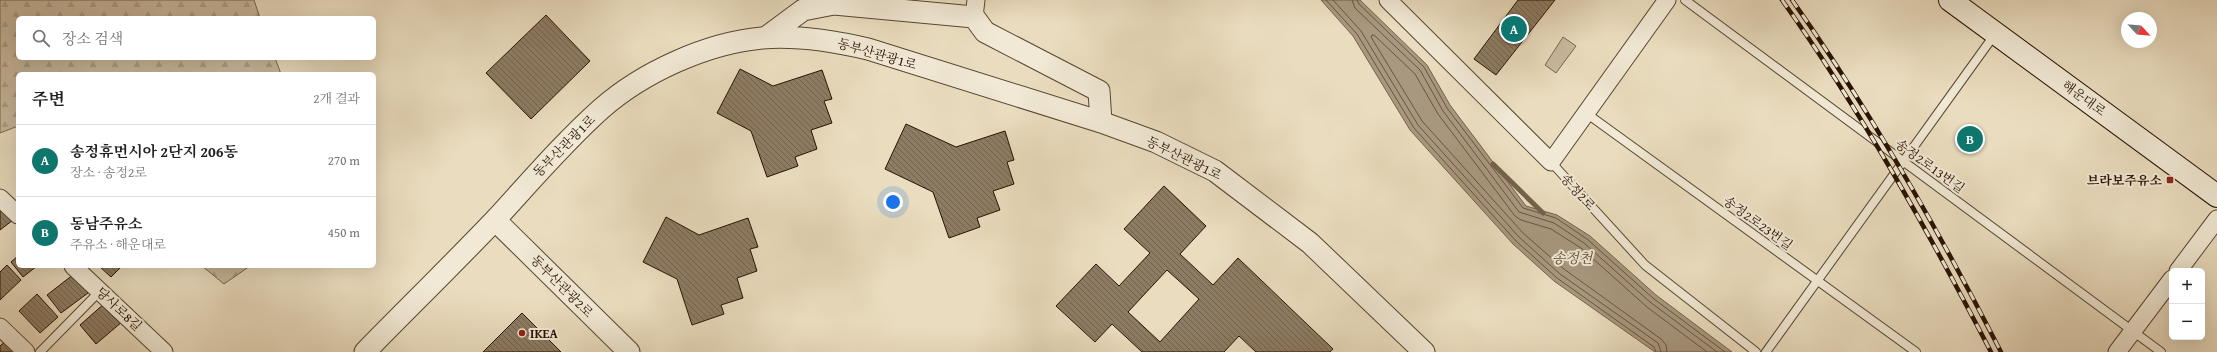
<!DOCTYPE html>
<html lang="ko">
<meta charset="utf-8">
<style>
body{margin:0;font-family:"Gentium Book Plus","Noto Serif KR",serif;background:#f6f6f6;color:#222}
.controls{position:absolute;right:12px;bottom:12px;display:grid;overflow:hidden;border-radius:6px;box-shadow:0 4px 16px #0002}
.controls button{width:36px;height:36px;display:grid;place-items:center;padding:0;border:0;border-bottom:1px solid #e0e0e0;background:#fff;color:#222;font:20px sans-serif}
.compass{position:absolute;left:2121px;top:12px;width:36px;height:36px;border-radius:50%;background:#fff;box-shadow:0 4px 16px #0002;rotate:116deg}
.you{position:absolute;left:893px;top:202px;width:14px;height:14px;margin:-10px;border:3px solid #fff;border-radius:50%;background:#1a73e8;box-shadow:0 0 0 6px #1a73e833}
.badge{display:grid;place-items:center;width:26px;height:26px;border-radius:50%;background:#0f766e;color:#fff;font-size:13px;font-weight:700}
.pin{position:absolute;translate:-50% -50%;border:2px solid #fff;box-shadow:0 1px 4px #0006}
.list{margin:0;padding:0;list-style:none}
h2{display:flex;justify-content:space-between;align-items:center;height:52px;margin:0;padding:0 16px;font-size:17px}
h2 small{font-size:13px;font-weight:400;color:#767676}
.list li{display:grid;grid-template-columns:26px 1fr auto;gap:12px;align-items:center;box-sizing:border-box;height:72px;padding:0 16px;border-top:1px solid #e0e0e0}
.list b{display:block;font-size:15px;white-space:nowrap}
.list p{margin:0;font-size:13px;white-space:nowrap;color:#767676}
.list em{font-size:13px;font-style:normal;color:#767676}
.icon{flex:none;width:22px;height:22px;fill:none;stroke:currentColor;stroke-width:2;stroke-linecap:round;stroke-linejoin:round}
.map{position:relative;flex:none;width:2217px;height:352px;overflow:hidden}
.search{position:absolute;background:#fff;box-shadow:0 4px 16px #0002;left:16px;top:16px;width:360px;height:44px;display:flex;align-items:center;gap:10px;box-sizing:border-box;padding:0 14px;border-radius:6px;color:#767676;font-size:15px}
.panel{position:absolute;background:#fff;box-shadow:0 4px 16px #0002;left:16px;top:72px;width:360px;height:196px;border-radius:6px}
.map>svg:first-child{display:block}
.forest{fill:url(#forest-firs);stroke:#786650}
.green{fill:#c9ba9f;stroke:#786650}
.water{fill:#a8987f;stroke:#75624d}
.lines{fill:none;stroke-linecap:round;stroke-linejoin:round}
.shore{stroke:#685540;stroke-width:1}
.stream{stroke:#75624d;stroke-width:5}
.building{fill:url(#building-back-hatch);stroke:#281202;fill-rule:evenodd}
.service-casing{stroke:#584531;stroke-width:10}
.minor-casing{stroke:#584531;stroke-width:19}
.tertiary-casing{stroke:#584531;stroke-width:23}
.secondary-casing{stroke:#281202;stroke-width:24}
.service{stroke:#f1e9d5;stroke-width:8}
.minor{stroke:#f1e9d5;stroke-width:17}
.tertiary{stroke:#f1e9d5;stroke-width:21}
.secondary{stroke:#f1e9d5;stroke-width:22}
.rail-casing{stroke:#281202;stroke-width:4.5}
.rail{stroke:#f1e9d5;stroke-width:3;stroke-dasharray:9;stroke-linecap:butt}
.poi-dot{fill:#8f2418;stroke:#f1e9d5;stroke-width:1.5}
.labels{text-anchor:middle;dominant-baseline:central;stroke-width:4;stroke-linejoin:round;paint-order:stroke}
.street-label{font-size:13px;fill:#281202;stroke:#f1e9d5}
.poi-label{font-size:13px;font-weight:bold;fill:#281202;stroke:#f1e9d5;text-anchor:end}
.water-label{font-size:14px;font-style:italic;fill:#624e3a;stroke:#f1e9d5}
</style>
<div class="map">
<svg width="2217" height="352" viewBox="0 0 2217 352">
<defs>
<pattern id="forest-firs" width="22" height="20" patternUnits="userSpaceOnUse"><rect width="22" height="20" fill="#c9ba9f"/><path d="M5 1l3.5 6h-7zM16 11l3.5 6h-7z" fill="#ad9f87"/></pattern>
<pattern id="building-back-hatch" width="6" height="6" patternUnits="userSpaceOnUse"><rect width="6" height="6" fill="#8d7c64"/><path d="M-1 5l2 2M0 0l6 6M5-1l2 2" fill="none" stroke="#736450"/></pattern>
</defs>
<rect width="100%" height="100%" fill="#eaddbf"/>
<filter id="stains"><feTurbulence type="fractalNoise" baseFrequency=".005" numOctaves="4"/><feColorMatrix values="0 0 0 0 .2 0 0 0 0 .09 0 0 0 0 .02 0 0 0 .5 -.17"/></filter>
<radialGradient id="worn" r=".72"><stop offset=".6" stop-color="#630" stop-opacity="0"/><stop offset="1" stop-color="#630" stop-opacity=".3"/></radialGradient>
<path class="forest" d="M0 0H254L260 18H18V58H275L281 74H18V126L0 133Z
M202 266H250L224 284Z"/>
<path class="green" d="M1563 37 1576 46 1556 73 1545 65Z"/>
<path class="water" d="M1321 0H1360L1427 65 1450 105 1526 206 1557 215 1590 236 1656 295 1732 352H1655L1554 281 1513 244 1410 130 1353 36Z"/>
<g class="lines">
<path class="shore" d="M1326 0 1357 34 1414 128 1516 241 1557 278 1654 347 1656 352
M1333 0 1361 31 1418 125 1519 237 1560 274 1658 343 1661 352
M1352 0 1355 8 1420 70 1443 111 1519 212 1554 223 1584 243 1650 302 1717 352
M1357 0 1359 4 1424 67 1447 108 1523 208 1556 218 1587 239 1654 299 1725 352
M1667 352 1666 345 1661 339 1564 269 1523 233 1422 121 1371 37 1372 35H1374L1415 74 1438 114 1515 216 1521 220 1551 229 1581 248 1647 307 1707 352"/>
<path class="stream" d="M1493 164 1543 213"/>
</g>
<path class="building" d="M1518 0H1555L1496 75 1474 59Z
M546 15 590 61 531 119 486 73Z
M740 69 773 86 822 70 832 99 824 101 832 123 811 130 817 149 795 157 798 166 767 177 751 131 717 113Z
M906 124 956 147 1005 131 1014 160 1007 162 1014 184 993 191 1000 210 977 218 980 227 949 238 933 192 885 169Z
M1164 186 1206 226 1180 254 1213 285 1238 258 1333 349 1330 352H1256L1239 336 1224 352H1142L1112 324 1095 342 1056 306 1096 264 1119 286 1150 253 1124 229ZM1167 270 1199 299 1160 342 1128 312Z
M0 207 13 220 0 230Z
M666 217 699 235 748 218 758 247 750 249 757 271 737 278 743 298 721 305 724 314 692 325 677 279 643 262Z
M18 256V266H37L23 277 11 262Z
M7 265 21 280 0 300V272Z
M99 266H122L111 277Z
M74 274 88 293 61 313 47 295Z
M37 294 58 317 40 333 19 311Z
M105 303 122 322 96 344 80 325Z
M522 313 561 352H483Z
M8 339 20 352H0V346Z"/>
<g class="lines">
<g class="service-casing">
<path id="service" d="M1685 0 2161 352
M1586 113 1916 352
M1551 162 1645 265 1756 352
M40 352 100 291
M1766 352 1995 34"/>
</g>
<g class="minor-casing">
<path id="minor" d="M1388 0 1551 162 1667 0
M974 17 976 0
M0 198 18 215
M73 266 164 352
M2178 271 2217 219
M0 327 26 352
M2117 352 2172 279"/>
</g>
<g class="tertiary-casing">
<path id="tertiary" d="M765 38 803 10 834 4 974 17 985 32 1099 91 1101 122
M495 220 629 352
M365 352C408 308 452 265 495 220 530 182 563 143 601 109 643 72 707 43 762 38 797 35 834 41 868 49L1101 122 1156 142 1215 171 1310 243 1424 352"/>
</g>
<g class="secondary-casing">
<path id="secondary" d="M1950 0 2217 196"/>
</g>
<use href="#service" class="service"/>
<use href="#minor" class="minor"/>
<use href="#tertiary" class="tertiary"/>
<use href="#secondary" class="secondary"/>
<g class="rail-casing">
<path id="rail" d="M1782 0C1861 111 1928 231 1991 352
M1792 0C1871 112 1939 231 2001 352"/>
</g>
<use href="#rail" class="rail"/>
</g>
<g class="poi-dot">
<rect x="2166" y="176" width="8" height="8" rx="2"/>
<circle cx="522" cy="333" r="4"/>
</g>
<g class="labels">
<g class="street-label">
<text transform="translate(877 54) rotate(16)">동부산관광1로</text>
<text transform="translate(2084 98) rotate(36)">해운대로</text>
<text transform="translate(564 146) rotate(-45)">동부산관광1로</text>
<text transform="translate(1184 158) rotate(26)">동부산관광1로</text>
<text transform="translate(1930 166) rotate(36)">송정2로13번길</text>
<text transform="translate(1578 192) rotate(48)">송정2로</text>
<text transform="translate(1758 223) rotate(36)">송정2로23번길</text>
<text transform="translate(562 286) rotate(45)">동부산관광2로</text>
<text transform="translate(119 309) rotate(43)">당사로8길</text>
</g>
<g class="poi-label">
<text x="2162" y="180">브라보주유소</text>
<text x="530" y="333" text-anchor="start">IKEA</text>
</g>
<g class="water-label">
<text x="1572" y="258">송정천</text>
</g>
</g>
<rect width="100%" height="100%" filter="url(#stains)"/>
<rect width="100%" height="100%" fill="url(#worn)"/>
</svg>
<div class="controls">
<button>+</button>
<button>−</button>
</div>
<svg class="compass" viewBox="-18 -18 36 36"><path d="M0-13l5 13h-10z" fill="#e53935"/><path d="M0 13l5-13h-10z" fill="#767676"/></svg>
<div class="you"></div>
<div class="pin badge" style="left:1514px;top:29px">A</div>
<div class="pin badge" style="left:1970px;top:139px">B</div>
<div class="search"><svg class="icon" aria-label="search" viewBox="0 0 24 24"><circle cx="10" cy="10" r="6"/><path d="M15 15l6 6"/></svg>장소 검색</div>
<section class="panel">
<h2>주변<small>2개 결과</small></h2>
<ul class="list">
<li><span class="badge">A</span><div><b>송정휴먼시아 2단지 206동</b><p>장소 · 송정2로</p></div><em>270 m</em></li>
<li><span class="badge">B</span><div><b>동남주유소</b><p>주유소 · 해운대로</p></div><em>450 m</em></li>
</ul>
</section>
</div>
